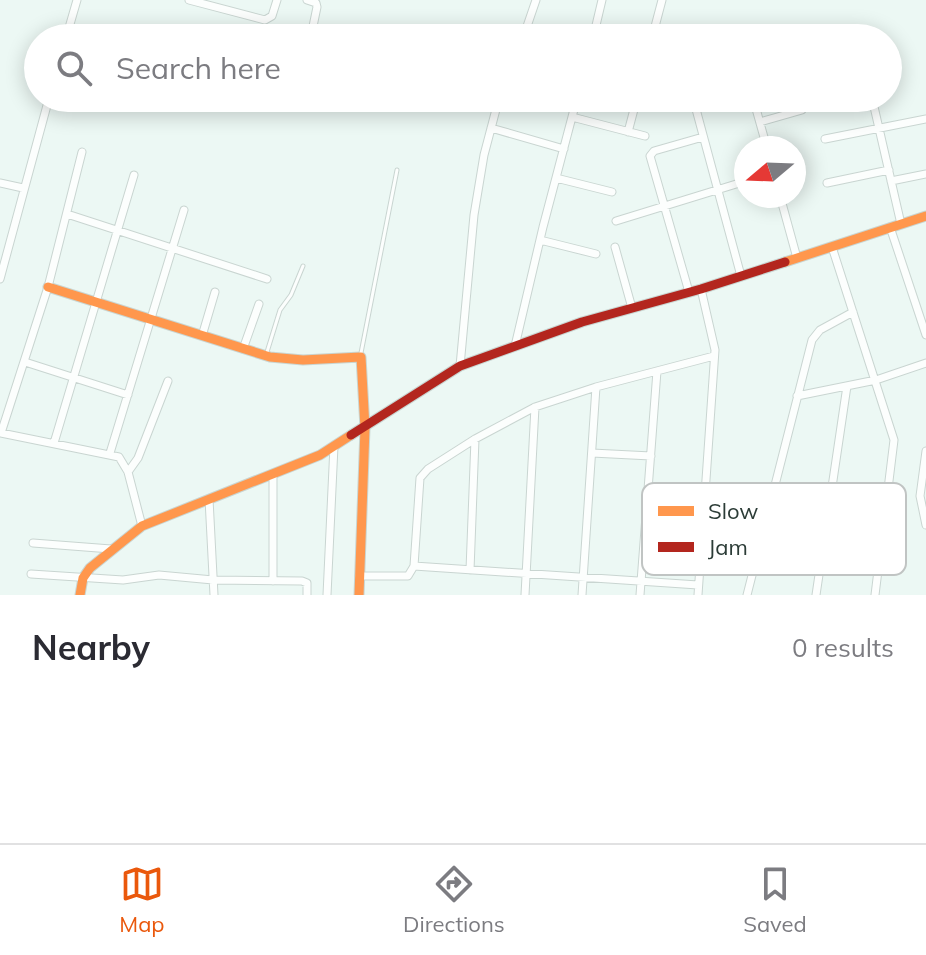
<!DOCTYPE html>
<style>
body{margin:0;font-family:Mulish,sans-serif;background:#f7f7f7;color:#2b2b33}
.compass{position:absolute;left:734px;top:136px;width:72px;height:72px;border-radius:50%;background:#fff;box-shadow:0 4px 20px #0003;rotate:251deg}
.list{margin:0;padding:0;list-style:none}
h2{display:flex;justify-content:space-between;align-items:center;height:104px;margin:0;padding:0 32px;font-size:34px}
h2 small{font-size:26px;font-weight:400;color:#7c7c81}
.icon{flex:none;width:44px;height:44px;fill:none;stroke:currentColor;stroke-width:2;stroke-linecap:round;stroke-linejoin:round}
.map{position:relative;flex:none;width:926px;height:595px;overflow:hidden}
.search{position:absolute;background:#fff;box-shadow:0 4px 20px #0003;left:24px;right:24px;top:24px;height:88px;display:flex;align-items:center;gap:20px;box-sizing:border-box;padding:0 28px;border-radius:44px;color:#7c7c81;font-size:30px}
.sheet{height:248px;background:#fff}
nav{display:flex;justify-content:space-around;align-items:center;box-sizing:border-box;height:112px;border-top:2px solid #e1e1e2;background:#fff;font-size:22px;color:#7c7c81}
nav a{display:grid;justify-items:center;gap:4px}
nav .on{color:#ea580c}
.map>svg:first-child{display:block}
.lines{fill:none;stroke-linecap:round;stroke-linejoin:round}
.lane-casing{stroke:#c9d5d1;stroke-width:5}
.street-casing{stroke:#c9d5d1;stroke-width:9}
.slow-casing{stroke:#c9d5d1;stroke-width:11}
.jam-casing{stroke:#c9d5d1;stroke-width:11}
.lane{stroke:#fcfefd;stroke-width:3}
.street{stroke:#fcfefd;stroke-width:7}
.slow{stroke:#ff974d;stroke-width:9}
.jam{stroke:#b3261e;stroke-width:9}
.key{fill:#fff;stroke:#c0c4c3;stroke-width:2}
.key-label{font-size:22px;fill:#2c3c37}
</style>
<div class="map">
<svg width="926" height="595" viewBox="0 0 926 595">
<rect width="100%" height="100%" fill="#ecf8f4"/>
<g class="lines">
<g class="lane-casing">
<path id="lane" d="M267 352 280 310 291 295 303 266
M361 353 397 170"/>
</g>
<g class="street-casing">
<path id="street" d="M189 0 265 20 272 16 277 0
M307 0 316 3 317 7 311 36
M66 38 77 0
M523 38 536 0
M593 38 602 0
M652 38 662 0
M693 98 741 276
M753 98 767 148
M872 98 901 224
M572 117 645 136
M760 122 802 110 805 106 803 98
M491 128 564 149
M628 132 637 98
M825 139 926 119
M82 152 48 287 1 433 119 457 128 472 142 526
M556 178 612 192
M891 181 926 174
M0 183 23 188
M827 183 889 170
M780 196 797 258
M67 214 267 279
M616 221 746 181
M890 227 926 335
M540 240 596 254
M615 247 632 308
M832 247 894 440 875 595
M0 279 49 98
M689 292 650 156 654 151 703 137
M202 336 215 292
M515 346 543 227 577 98
M243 349 259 304
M25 362 128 395
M460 366 474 215 484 155 499 98
M797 396 876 380 926 363
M54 443 134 175
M926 451 920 496 926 525
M110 453 184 210
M592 453 651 456
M128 472 138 458 168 381
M209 499 214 595
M33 543 111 549
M414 566 420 478 428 469 475 439 535 407 596 387 714 356
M470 570 475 439
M31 574 123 580 159 575 213 580 302 581 307 583V595
M359 576H408L414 566 698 585
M273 581V474
M327 595 334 446
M525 595 535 407
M582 595 596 387
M640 595 657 371
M698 595 715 350 701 289
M747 595 812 340 820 330 853 312
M816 595 847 386"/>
</g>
<g class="slow-casing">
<path id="slow" d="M785 262 926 216
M48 287 270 357 303 360 361 357 365 428 359 595
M80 595 83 578 90 568 142 526 320 455 351 435"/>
</g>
<g class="jam-casing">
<path id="jam" d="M351 435 460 366 582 322 701 289 785 262"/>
</g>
<use href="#lane" class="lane"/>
<use href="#street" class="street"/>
<use href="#slow" class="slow"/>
<use href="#jam" class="jam"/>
</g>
<rect x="642" y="483" width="264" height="92" rx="12" class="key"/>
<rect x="658" y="506" width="36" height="10" fill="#ff974d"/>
<rect x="658" y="542" width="36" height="10" fill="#b3261e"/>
<g class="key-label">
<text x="708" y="519">Slow</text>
<text x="708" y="555">Jam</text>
</g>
</svg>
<svg class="compass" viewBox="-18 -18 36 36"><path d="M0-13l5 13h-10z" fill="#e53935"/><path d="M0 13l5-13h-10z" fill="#7c7c81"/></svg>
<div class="search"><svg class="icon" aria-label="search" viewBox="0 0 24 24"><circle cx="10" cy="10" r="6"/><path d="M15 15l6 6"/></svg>Search here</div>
</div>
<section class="sheet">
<h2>Nearby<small>0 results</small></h2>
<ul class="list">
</ul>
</section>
<nav>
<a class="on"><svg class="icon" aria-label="map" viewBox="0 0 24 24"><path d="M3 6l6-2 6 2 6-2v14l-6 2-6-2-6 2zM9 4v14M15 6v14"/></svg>Map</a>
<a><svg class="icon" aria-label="directions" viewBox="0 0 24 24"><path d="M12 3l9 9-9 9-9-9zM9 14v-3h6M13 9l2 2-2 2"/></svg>Directions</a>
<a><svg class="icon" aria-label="saved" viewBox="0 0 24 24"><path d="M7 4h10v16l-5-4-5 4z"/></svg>Saved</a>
</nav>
